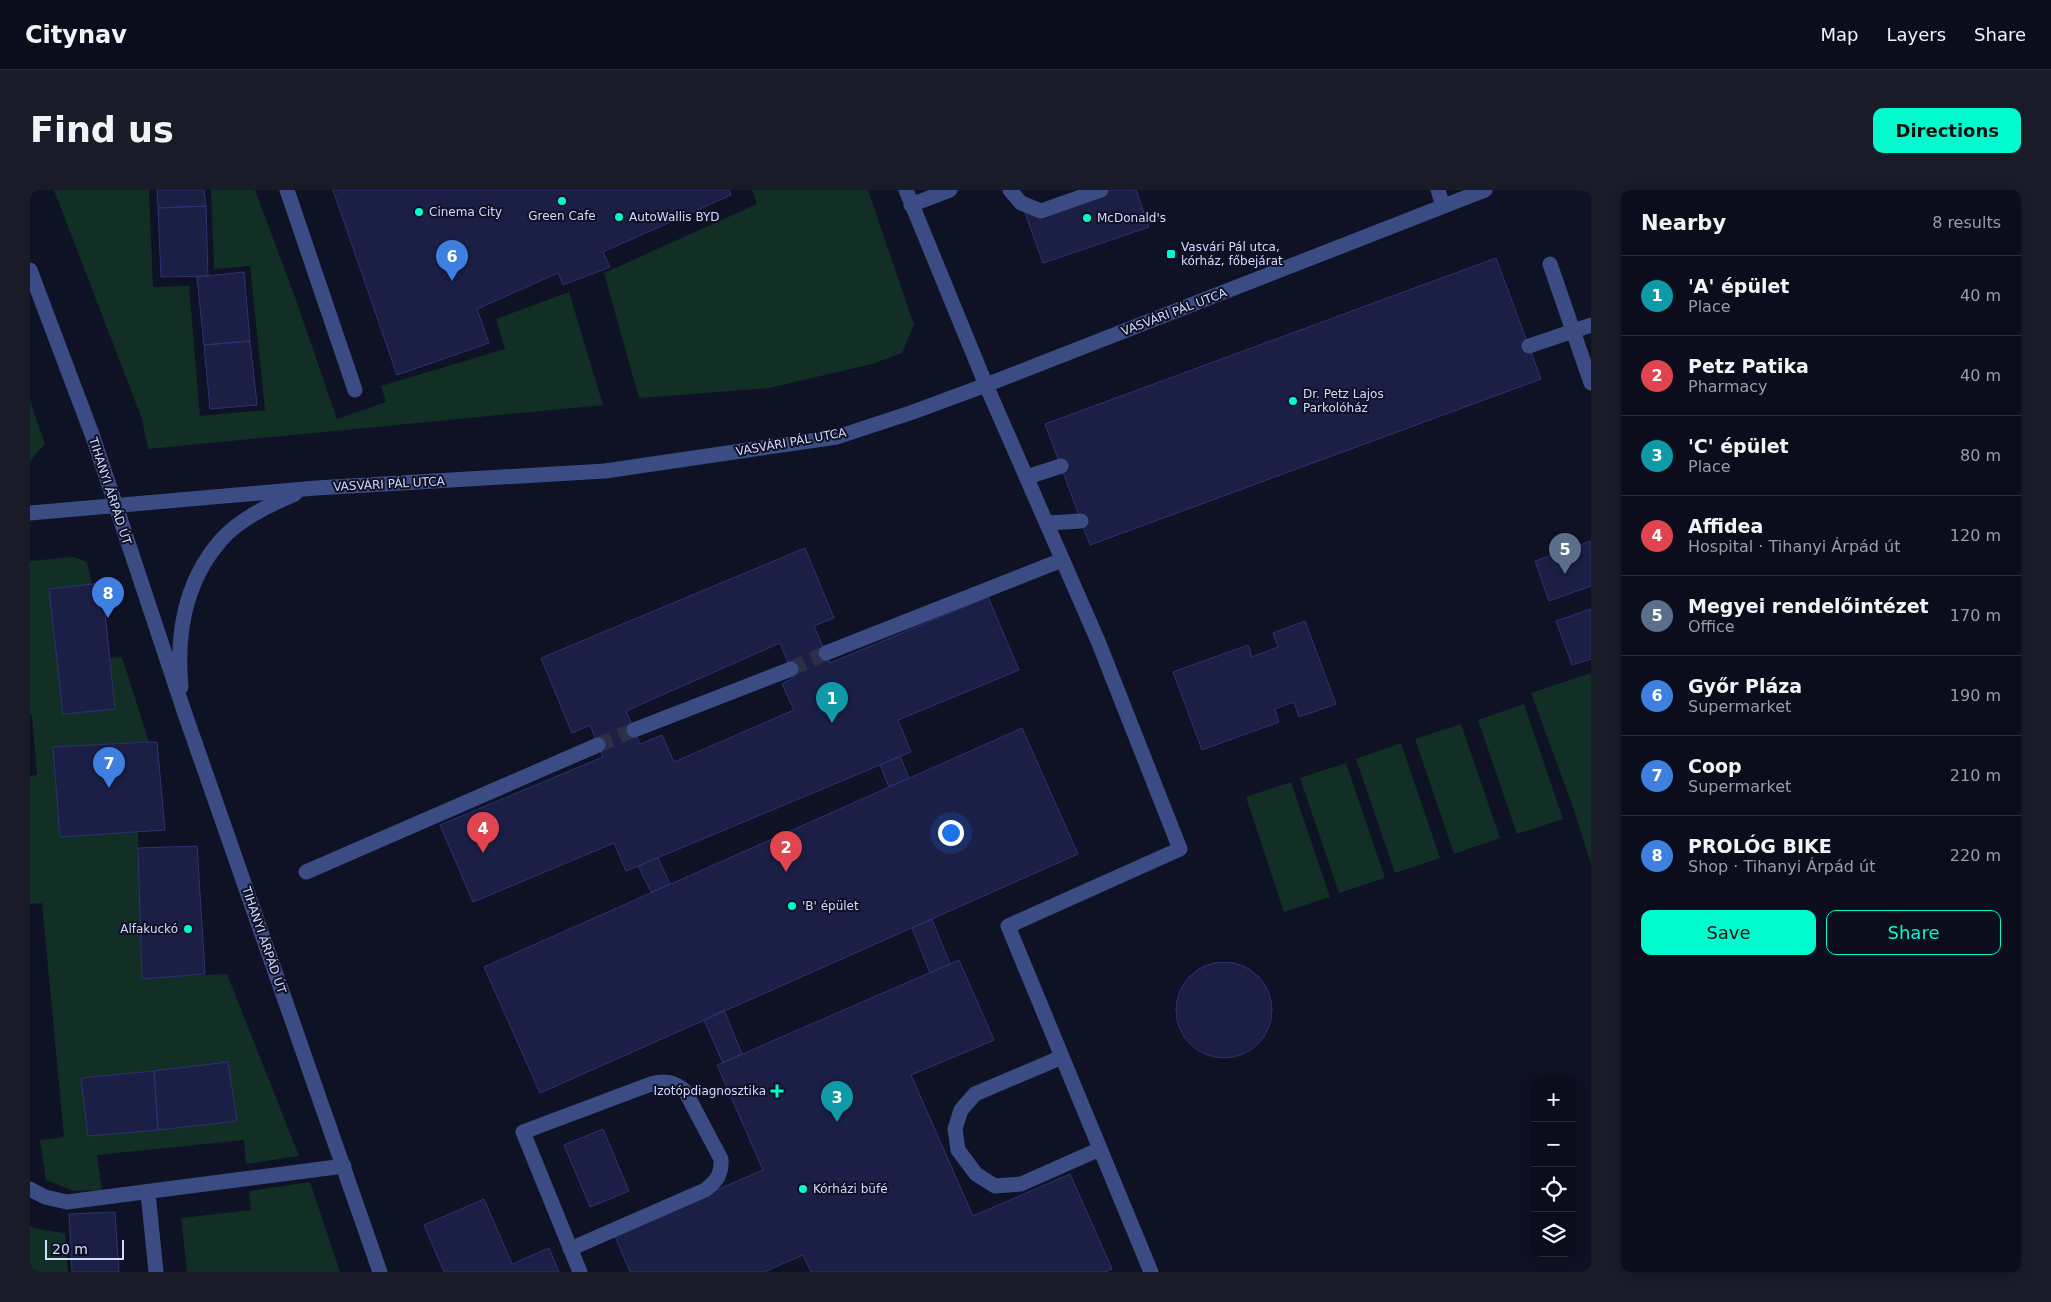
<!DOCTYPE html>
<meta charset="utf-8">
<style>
body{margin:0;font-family:"DejaVu Sans",sans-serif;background:#191b29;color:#f1f3f6}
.controls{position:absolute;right:15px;bottom:15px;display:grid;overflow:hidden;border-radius:10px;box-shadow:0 2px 12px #0003}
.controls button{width:45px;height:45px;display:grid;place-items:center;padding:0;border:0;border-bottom:1px solid #2b2d3b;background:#0b0d1c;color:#f1f3f6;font:25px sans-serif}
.scale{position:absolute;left:15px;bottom:12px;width:79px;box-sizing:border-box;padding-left:5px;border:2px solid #d3daff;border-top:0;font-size:14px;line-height:18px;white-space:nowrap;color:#d3daff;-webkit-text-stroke:4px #0f1125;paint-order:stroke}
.you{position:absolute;left:920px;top:642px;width:18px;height:18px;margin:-12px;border:4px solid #fff;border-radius:50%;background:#1a73e8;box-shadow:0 0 0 8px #1a73e833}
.badge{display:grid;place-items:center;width:32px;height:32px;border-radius:50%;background:#02fbce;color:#fff;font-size:16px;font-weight:700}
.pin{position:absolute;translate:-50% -41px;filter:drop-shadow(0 1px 2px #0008)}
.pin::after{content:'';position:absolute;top:26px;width:18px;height:15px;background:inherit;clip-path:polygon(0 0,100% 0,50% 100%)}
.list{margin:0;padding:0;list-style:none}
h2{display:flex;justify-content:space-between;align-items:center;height:65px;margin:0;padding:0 20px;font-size:21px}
h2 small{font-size:16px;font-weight:400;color:#9a9ca3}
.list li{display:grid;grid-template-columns:32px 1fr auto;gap:15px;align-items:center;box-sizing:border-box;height:80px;padding:0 20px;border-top:1px solid #2b2d3b}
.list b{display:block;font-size:19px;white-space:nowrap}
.list p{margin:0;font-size:16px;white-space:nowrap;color:#9a9ca3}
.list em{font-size:16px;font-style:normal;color:#9a9ca3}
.actions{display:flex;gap:10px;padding:15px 20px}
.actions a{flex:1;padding:11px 0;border:1px solid #02fbce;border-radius:10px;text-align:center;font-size:18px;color:#02fbce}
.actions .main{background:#02fbce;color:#111}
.icon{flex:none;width:28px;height:28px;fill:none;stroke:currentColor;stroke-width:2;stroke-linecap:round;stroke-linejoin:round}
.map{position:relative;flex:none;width:1561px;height:1082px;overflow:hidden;border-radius:10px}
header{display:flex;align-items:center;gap:30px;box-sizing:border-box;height:70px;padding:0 25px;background:#0b0d1c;border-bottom:1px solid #2b2d3b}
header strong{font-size:24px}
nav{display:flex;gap:28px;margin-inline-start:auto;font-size:18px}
.intro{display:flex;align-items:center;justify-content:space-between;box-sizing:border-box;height:120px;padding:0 30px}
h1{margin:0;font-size:35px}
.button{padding:12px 22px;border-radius:10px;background:#02fbce;color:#111;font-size:18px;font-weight:700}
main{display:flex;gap:30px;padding:0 30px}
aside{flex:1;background:#0b0d1c;border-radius:10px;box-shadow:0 2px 12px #0003}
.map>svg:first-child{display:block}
.green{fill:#122f25}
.building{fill:#1b1e45;stroke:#2d3371;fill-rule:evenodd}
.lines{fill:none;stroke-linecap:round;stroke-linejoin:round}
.minor-tunnel{stroke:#2c2f46;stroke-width:15;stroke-dasharray:15 8;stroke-linecap:butt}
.minor{stroke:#3a4c83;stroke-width:15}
.poi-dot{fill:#02fbce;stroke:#0f1125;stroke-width:2}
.labels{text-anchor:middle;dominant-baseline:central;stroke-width:4;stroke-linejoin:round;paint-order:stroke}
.poi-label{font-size:12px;fill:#d3daff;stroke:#0f1125;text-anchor:start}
.street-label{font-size:12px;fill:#d3daff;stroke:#0f1125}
</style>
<header>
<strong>Citynav</strong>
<nav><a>Map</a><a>Layers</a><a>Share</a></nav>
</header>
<div class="intro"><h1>Find us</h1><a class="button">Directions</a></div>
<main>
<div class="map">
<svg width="1561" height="1082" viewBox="0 0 1561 1082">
<rect width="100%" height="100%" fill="#0f1125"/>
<path class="green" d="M24 0H119L123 97 159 96 170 226 235 220 220 76 184 79 181 0H225L265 107 307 229 356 212 351 196 475 159 466 129 539 102 573 215 118 259 112 229Z
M722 0H838L884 135 872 163 842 174 739 198 609 208 574 83 727 14Z
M0 211 15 254 0 271Z
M44 367 57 372 62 395 20 399 33 524 85 519 80 468 92 467 119 552 23 557 30 646 108 642 112 788 197 784 269 966 216 974 214 950 67 965 72 1000 44 1001 16 990 10 950 34 947 12 713 0 714V586L7 585 2 525H0V371Z
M1561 483V674L1543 617 1501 503Z
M1494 514 1533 629 1487 644 1448 530Z
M1431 534 1470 648 1424 664 1385 549Z
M1371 553 1410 668 1365 683 1326 569Z
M1316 573 1355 688 1309 703 1270 588Z
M1261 592 1300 707 1254 722 1216 607Z
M280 992 310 1082H157L151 1028 221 1020 219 1001Z
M0 1036 6 1039 35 1043 38 1082H0Z"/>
<path class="building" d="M127 0H174L176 16 128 18Z
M303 0H699L701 5 573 62 580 77 533 95 528 83 447 119 459 153 367 185Z
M1052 0H1106L1119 37 1013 73 994 20Z
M176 16 178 86 131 87 128 18Z
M1466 68 1511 189 1060 355 1015 234Z
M214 82 220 151 174 155 167 87Z
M220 151 227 215 180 219 174 155Z
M1561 351V396L1519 411 1505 371Z
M775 358 804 428 784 436 800 473 958 407 989 480 868 530 881 562 596 681 584 653 443 712 410 635 573 567 560 535 542 543 511 468ZM750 453 764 487 752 494 764 520 644 572 632 545 610 554 596 521Z
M72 393 85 519 33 524 19 399Z
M1561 419V469L1542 475 1526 431Z
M1275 431 1306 514 1269 527 1264 512 1245 519 1249 532 1172 560 1143 482 1218 455 1222 467 1248 457 1243 443Z
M992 538 1048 664 510 903 454 777Z
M119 552H127L135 640 30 647 23 557Z
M870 566 879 588 859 597 850 575Z
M167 656 175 784 112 789 108 658Z
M628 668 640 694 621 702 608 676Z
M902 729 920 774 900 783 882 738Z
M929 770 964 850 881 885 943 1026 1040 984 1082 1079 1075 1082H781L773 1065 734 1082H600L584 1044 733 980 687 875Z
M1146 820a48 48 0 1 1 96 0a48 48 0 1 1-96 0Z
M694 820 712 864 693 873 674 830Z
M198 872 207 931 128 940 124 881Z
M124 881 128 940 58 946 51 888Z
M573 939 599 1001 560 1017 534 955Z
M454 1009 482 1074 519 1058 529 1082H414L394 1035Z
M85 1022 89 1082H42L39 1024Z"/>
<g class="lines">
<path class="minor-tunnel" d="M761 479 796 463
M568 555 604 540"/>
<path class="minor" d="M257 0 325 200
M876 0 956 195 1068 451 1150 659 978 736 1121 1082
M980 0 991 13 1011 21 1071 0
M1408 0 1413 16
M881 15 920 0
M1520 74 1561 193
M0 80 63 247 155 524 350 1082
M1499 156 1561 135
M997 287 1031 276
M0 323 286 298 575 281 807 247 883 222 956 195 1455 0
M1018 333 1051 331
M796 463 1032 370
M151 497C146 444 155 391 191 350 210 329 239 315 265 304
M604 540 761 479
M276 682 568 555
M1032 867 945 904 931 920 925 939 928 960 946 984 965 996 991 994 1070 959
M0 999 15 1007 37 1012 314 976
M118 1003 126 1082
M540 1059 675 1000C687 991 692 984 691 969L655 901C644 892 635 890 621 894L493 942 550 1082"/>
</g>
<g class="poi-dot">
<circle cx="532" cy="11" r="5"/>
<circle cx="389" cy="22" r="5"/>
<circle cx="589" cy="27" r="5"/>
<circle cx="1057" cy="28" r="5"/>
<rect x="1136" y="59" width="10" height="10" rx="2.5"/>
<circle cx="1263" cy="211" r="5"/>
<circle cx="762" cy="716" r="5"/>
<circle cx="158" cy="739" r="5"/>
<path d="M744.5 893.5h5v5h5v5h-5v5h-5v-5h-5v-5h5z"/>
<circle cx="773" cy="999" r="5"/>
</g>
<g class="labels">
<g class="poi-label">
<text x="399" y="22">Cinema City</text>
<text x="532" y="26" text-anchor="middle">Green Cafe</text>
<text x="599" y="27">AutoWallis BYD</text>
<text x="1067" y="28">McDonald's</text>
<text x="1151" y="57">Vasvári Pál utca,<tspan x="1151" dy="14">kórház, főbejárat</tspan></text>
<text x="1273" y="204">Dr. Petz Lajos<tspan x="1273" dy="14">Parkolóház</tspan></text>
<text x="772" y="716">'B' épület</text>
<text x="148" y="739" text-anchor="end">Alfakuckó</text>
<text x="736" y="901" text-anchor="end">Izotópdiagnosztika</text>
<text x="783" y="999">Kórházi büfé</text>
</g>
<g class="street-label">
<text transform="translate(1144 122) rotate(-21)">VASVÁRI PÁL UTCA</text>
<text transform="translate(761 252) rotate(-10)">VASVÁRI PÁL UTCA</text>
<text transform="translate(359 294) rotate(-3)">VASVÁRI PÁL UTCA</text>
<text transform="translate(80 301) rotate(72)">TIHANYI ÁRPÁD ÚT</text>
<text transform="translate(234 750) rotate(71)">TIHANYI ÁRPÁD ÚT</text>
</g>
</g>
</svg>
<div class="controls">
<button>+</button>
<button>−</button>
<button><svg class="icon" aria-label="locate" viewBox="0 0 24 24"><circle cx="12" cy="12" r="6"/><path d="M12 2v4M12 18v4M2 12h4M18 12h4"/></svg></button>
<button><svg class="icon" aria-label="layers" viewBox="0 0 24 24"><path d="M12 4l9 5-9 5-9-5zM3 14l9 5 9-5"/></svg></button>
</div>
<div class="scale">20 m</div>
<div class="you"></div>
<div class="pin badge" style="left:802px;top:533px;background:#0f9aa8">1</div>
<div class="pin badge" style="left:756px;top:682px;background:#e0444e">2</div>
<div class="pin badge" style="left:807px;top:932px;background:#0f9aa8">3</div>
<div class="pin badge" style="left:453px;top:663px;background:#e0444e">4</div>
<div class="pin badge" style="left:1535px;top:384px;background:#5c6f8a">5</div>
<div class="pin badge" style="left:422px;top:91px;background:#3f7fe0">6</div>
<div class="pin badge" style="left:79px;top:598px;background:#3f7fe0">7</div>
<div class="pin badge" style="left:78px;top:428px;background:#3f7fe0">8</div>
</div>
<aside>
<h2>Nearby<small>8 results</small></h2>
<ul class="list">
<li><span class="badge" style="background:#0f9aa8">1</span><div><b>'A' épület</b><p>Place</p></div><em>40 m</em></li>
<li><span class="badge" style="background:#e0444e">2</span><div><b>Petz Patika</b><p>Pharmacy</p></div><em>40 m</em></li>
<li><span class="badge" style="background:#0f9aa8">3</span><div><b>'C' épület</b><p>Place</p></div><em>80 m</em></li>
<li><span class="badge" style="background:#e0444e">4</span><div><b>Affidea</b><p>Hospital · Tihanyi Árpád út</p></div><em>120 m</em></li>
<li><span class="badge" style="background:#5c6f8a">5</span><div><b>Megyei rendelőintézet</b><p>Office</p></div><em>170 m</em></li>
<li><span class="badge" style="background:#3f7fe0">6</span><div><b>Győr Pláza</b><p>Supermarket</p></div><em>190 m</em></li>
<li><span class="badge" style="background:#3f7fe0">7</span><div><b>Coop</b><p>Supermarket</p></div><em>210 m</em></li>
<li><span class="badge" style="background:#3f7fe0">8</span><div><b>PROLÓG BIKE</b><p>Shop · Tihanyi Árpád út</p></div><em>220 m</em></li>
</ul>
<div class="actions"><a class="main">Save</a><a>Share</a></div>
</aside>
</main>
